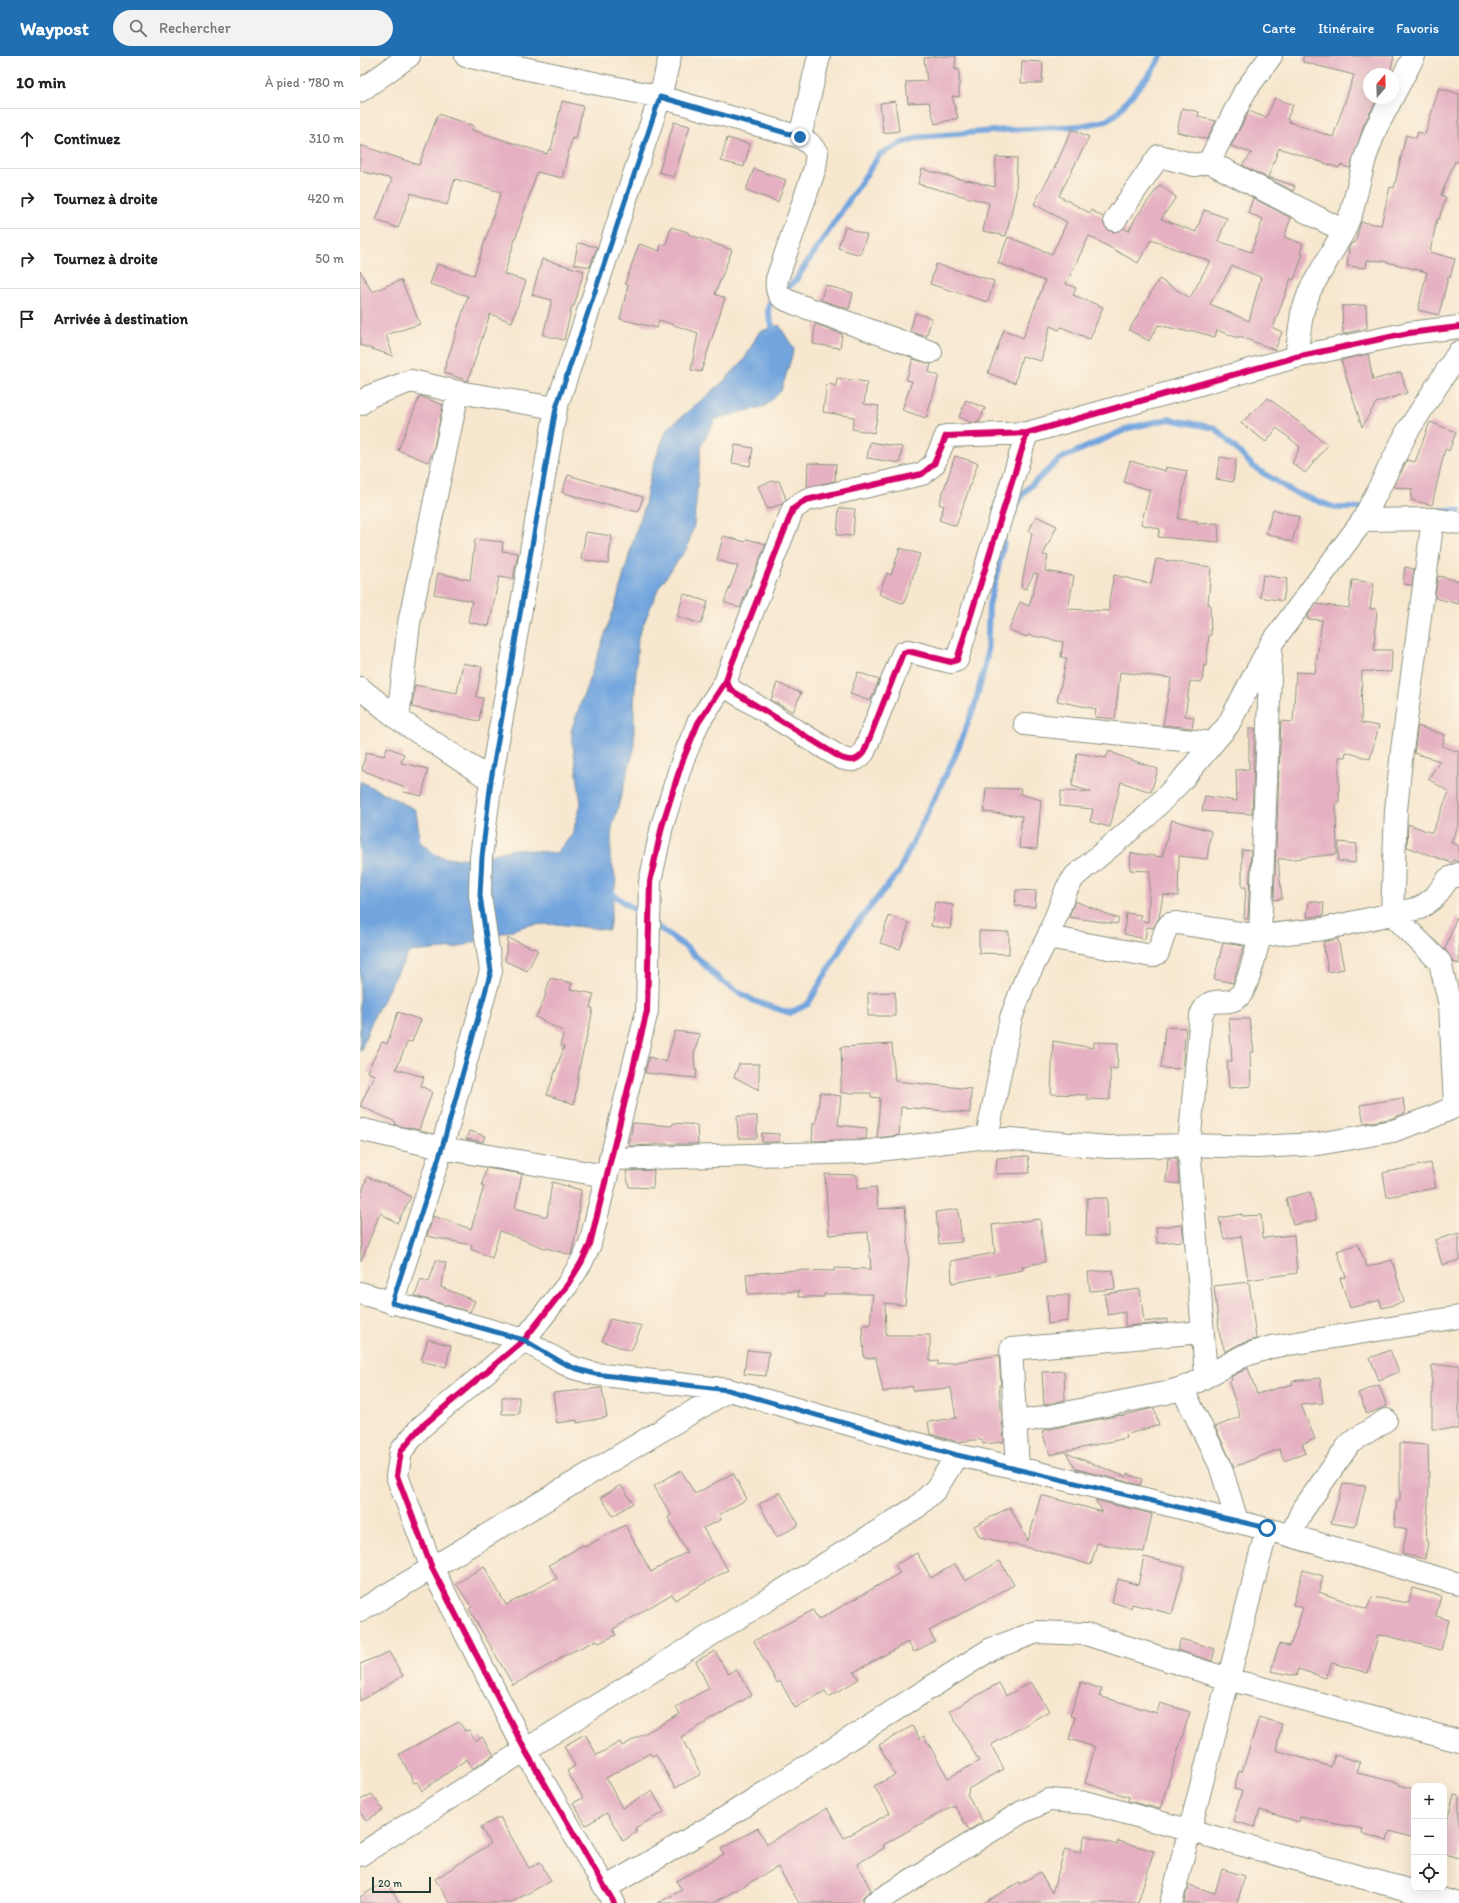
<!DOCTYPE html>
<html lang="fr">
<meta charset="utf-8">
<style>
body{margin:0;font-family:Itim,sans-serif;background:#f2f2f2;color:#202124}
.controls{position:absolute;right:12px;bottom:12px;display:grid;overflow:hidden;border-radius:8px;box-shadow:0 4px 16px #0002}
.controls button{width:36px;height:36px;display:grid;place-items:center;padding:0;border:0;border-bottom:1px solid #e0e0e0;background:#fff;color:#202124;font:20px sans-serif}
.compass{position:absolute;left:1003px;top:12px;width:36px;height:36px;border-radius:50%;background:#fff;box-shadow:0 4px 16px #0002;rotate:19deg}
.scale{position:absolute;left:12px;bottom:10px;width:59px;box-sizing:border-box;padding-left:4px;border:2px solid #1f3d34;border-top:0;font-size:11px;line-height:14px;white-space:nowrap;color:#1f3d34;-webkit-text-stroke:3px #fcf5e5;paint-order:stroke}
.stop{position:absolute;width:12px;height:12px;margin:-9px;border:3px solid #1f6fb2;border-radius:50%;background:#fff}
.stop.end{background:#1f6fb2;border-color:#fff;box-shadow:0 1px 4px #0008}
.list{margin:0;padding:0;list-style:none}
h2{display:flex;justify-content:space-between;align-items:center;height:52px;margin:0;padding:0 16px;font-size:17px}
h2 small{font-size:13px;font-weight:400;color:#757577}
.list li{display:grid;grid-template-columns:26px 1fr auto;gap:12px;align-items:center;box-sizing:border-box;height:60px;padding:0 16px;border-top:1px solid #e0e0e0}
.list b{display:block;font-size:15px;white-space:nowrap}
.list em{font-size:13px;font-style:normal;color:#757577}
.icon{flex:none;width:22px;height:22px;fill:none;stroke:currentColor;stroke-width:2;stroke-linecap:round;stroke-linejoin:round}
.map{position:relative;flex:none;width:1099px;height:1847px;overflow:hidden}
header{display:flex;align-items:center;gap:24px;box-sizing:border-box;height:56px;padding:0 20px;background:#1f6fb2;color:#fff}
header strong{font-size:19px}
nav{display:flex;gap:22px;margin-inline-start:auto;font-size:14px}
.search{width:280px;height:36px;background:#f2f2f2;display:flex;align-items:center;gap:10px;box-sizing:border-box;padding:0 14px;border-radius:22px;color:#757577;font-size:15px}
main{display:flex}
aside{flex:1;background:#fff}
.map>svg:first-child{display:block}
.water{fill:#72a5de;stroke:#487189}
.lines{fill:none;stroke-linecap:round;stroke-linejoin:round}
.stream{stroke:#72a5de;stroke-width:6}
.building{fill:#e5b1c2;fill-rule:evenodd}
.minor-casing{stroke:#8b9282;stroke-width:24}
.minor{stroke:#fff;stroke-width:22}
.cycleway-casing{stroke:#fcf5e5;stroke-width:8}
.cycleway{stroke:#d6006c;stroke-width:6}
.route{stroke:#1f6fb2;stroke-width:5}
</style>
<header>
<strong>Waypost</strong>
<div class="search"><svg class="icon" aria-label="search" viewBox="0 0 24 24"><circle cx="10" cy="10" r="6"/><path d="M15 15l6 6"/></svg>Rechercher</div>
<nav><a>Carte</a><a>Itinéraire</a><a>Favoris</a></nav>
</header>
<main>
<aside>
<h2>10 min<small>À pied · 780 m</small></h2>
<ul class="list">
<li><svg class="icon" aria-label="ahead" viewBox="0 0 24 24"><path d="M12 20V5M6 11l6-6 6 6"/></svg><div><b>Continuez</b></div><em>310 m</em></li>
<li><svg class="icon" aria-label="right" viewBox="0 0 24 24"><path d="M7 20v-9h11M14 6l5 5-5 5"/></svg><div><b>Tournez à droite</b></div><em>420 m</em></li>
<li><svg class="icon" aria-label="right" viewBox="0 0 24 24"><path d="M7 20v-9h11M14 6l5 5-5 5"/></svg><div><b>Tournez à droite</b></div><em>50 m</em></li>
<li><svg class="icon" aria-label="arrive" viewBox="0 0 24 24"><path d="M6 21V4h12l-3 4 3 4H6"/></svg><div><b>Arrivée à destination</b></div></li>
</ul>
</aside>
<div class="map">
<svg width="1099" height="1847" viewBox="0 0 1099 1847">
<rect width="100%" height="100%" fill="#fcf5e5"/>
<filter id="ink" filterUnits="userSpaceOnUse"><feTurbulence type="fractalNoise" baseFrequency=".025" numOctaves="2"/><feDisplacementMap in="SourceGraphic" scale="8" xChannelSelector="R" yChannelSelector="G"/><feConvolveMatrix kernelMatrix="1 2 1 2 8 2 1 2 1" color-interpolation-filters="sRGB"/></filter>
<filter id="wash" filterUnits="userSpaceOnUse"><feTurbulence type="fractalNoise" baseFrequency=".012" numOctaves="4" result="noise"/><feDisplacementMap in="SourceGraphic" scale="16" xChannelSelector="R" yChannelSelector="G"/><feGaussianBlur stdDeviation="0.9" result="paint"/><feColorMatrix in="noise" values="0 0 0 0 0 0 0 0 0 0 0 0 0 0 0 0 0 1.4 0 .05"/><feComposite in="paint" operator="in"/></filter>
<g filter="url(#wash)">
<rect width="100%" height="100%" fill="#f7e7cf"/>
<path class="water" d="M419 269 434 293 421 335 405 350 356 363 341 389 334 469 327 492 299 531 278 581 274 649V694L252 772 250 801 256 824 249 874 197 868 168 869 96 892 49 896 13 962 0 996V725L56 754 60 786 76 799 90 803 121 801 154 793 196 797 212 779 221 748 211 675 255 550 276 475 284 452 292 413 307 373 363 326 384 304 399 276Z"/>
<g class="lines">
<path class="stream" d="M415 279 408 256 409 248 435 225 520 98 540 88 559 81 644 74 720 70 746 65 756 58 791 16 801 0
M1083 454 1099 455
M651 461 664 436 700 403 769 372 808 363 855 372 894 411 933 436 976 452H1003
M248 835 285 861
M294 868 327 892 361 925 394 945 430 957 448 948 493 872 538 817 595 700 615 649 627 601 629 549 644 487"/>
</g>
<g id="blocks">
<path class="building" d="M579 0H596L595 14 599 13V41L592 40 598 62 575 68 569 46 548 47 546 26 567 25 564 2Z
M943 0H1034L1030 18H1009V42H1018L1004 68 990 112 980 109 979 112 919 92 908 121 935 130 933 135 882 109 892 97 871 90 889 55 906 62 915 42 933 49 927 63 929 64V66L973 81 994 19 943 6Z
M662 5 683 6 682 27H661Z
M1079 32 1099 38V107L1095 105 1081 139 1086 141 1079 163H1077L1070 196 1095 203 1090 222 1088 221 1079 259 1058 254 1067 216 1023 205 1007 204 1006 212 987 210 989 191 992 187H995L1001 166 1021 169 1030 131 1034 132 1046 79 1056 82 1058 76 1065 78Z
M202 45 223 50 216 83 212 82 202 122 177 116 144 218 166 225 152 266 130 258 108 325 85 317V311L108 240 70 228 77 208 114 219 141 136 95 123 87 149 51 137 38 172 16 164 32 123 0 115V89L59 109 78 58 114 70 112 74 187 98 189 93 191 94Z
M535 45 539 75 523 77 520 47Z
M822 52 839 56 838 61 856 65 847 83 817 76Z
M314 66 330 70 314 121 299 116Z
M712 73 729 81 699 140 730 157 731 154 743 161 744 169 748 174 754 176 764 172 769 175 776 161 800 129 816 141 801 163 836 176 844 154 867 162 858 185 891 196 903 163 888 157 893 142 931 162 924 181 943 188 940 197 943 198 934 224 931 222 913 272 922 276 915 294 879 280 878 282 857 274 855 281 830 274 829 276 798 269 789 285 769 274 799 223 830 242 850 205 791 184 778 207 729 180 706 228 716 232 713 239 743 251 730 283 701 271 699 274 690 270 681 305 662 300 655 327 628 317 644 274 663 282 685 225 638 207 648 181 692 198 707 166 674 148 696 109ZM872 210 901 221 889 265 850 248Z
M367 82 390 88 384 111 361 105Z
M636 101 657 102 656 136 646 180 623 175 629 147 558 128 562 113 607 125V124L635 131Z
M394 113 426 124 418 146 386 134Z
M311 171 328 176V178L372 194 355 238 365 242 341 316 331 314 338 277 299 264 297 272 260 263 268 229 265 228 279 188 300 195 301 188 306 189Z
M485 171 507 179 500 199 478 192Z
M218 187 237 191 230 211 214 208Z
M182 203 224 215 214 250H212L204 284 183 279 192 244 172 239Z
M576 208 634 225 628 246 570 228Z
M0 215 12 236 41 224 60 268 26 279 33 300 0 289Z
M465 229 493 237 489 253 461 244Z
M1006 249 1007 272 983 278 982 250Z
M555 257 572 262 566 281 550 275Z
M455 268 482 278 480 292 453 288Z
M1008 298 1013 324 1041 316 1047 337 1016 347 1002 371 981 304Z
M553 303 571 308 569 316 579 320 566 362 542 354 552 325 546 324Z
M477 322 507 326 504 348 519 350 514 377 492 373 494 361 463 356 467 327 476 330Z
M60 340 83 349 73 396 68 406 38 394Z
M908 342 968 389 945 417 932 407 940 391 917 372 906 386 881 367Z
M606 344 625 352 619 366 612 367 599 361Z
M1070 366 1096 376 1089 395 1085 393 1072 449 1051 444 1052 433 1034 431 1047 404 1055 406Z
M510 386 542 391 540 407 507 402Z
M375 389 393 392 390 410 372 407Z
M595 400 618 407 596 470 579 464 584 450 579 448Z
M860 401 876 404 873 426 856 423Z
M770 405 805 415 806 411 827 415 818 463 837 465V468L858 467 859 486 798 481 800 473 781 468 790 434 764 426Z
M448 407 476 408 475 425 447 431Z
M208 419 283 441 278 456 243 447V449L202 436Z
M413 425H419L426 443 422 448 407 453 398 430Z
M479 452 495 453 493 480 477 479Z
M913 453 939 461 932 486 906 477Z
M676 460 697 470 683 499 688 500 685 515 714 520 708 553 749 555V544L754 519 791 528 796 503 851 511 848 548H850L851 579H849L846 610 844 609 842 626 830 625 825 660 834 661 832 672 803 669 811 622 760 616 755 663 735 661 736 653 697 645 707 602 701 601 703 586 668 579 667 581 649 574 660 546 669 550 678 518 674 517 666 533 661 531 672 477 669 475Z
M226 476 252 480 248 508 221 503Z
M363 480 386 486 387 483 406 488 380 552 364 546 378 510 357 504Z
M115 483 143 486 142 495 158 497 153 523 139 521 129 570 108 566 112 545 74 538 78 517 110 524Z
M540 492 560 498 544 548 519 538 527 517 531 519Z
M1045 511 1054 513 1052 529 1043 528Z
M903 519 927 523 923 545 900 541Z
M1078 520 1099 525V548L1075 542Z
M992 524 1014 527 1010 553H1017L1014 594H1032L1031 616 1002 615 1001 667 1019 670 1010 703 986 696 985 701H979V747H976L977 798 934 803H918L922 843 914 844 921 665 933 666 936 616 955 617 962 564 947 563 948 560 956 548 989 552Z
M324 538 348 546 341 568 317 560Z
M103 607 122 611 116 641 123 642 119 665 52 651 55 629 97 637Z
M498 616 519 624 510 645 490 638Z
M417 627 441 637 433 656 411 644Z
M1058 670 1085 679 1082 690 1099 696V768L1091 786 1099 790V806L1094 804 1092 807 1047 791 1048 768 1072 777 1089 736 1068 723 1080 705 1054 697Z
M889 672H895L892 758 842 755 845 740 877 745 876 714 889 713Z
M27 691 44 698 41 707 68 713 62 740 44 736 45 731 2 714 6 696 24 700Z
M749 695 763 701 798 713 791 736 761 726 750 771 730 766 733 753 700 750 701 735 731 736 712 730 717 697 746 702Z
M626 732 661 733 660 738 681 744 677 793 659 792 662 760 624 756Z
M812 764 851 775 847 803 819 800 818 840 803 839 799 862 793 872 787 871 785 883 764 878 766 857 781 859 780 864 788 866 790 815 770 814 771 797 802 801Z
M979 786 997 788 995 807 978 805Z
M882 794 891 795 888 863H884L886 831H882Z
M656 834 676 835 675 851 655 850Z
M715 845 759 863 757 868 709 861Z
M949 845 964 847 963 860 947 861Z
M575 846 593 849 590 873 571 870Z
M529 860 549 867 540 893 520 887Z
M1097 860H1099V908L1093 906 1085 893Z
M619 875 649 876V898L619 897Z
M148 882 178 894 167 915 145 905Z
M978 883 984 913 968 916 963 886Z
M863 887 884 890 873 927 854 923Z
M190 922 212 927 210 933 234 938 230 952H233L231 963 220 1008 214 1048 187 1039 204 991 200 989 204 976 176 961 184 944Z
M535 936V960H508V937Z
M38 956 61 964 52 986 48 985 36 1013 64 1021 61 1030 72 1036 59 1074 35 1069 36 1066 0 1050 14 1019 7 1016 22 986 27 988Z
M869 963H889L894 996H890L891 1030 869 1032 867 1005H872Z
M805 971 826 972 822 1013 801 1012Z
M315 975 340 978 334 998 335 1014H337L336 1022 285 1017 289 1001 306 1006Z
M693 985 734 992V986L758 987 757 1013 750 1012V1044L727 1043V1039L691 1038Z
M532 988 535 1025 611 1033 610 1057 541 1051 539 1079 517 1082 520 1042 511 1041V1037H481V1021H482L481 991Z
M379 1008H399V1034L374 1021Z
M460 1037 481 1040 478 1069 507 1072 506 1083 452 1085 453 1067H456Z
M1043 1042 1045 1057 1030 1063 1004 1067 1000 1049Z
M377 1060H397V1082H378Z
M273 1067 312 1070 313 1067 337 1069 338 1088H295V1089L269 1090Z
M109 1075 125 1080 123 1086 106 1083Z
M402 1077 419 1078V1086H402Z
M668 1100 670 1117 636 1118 637 1102Z
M808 1102H817L819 1128 806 1126Z
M1071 1107 1076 1132 1027 1141 1023 1117Z
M126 1112 162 1118 155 1152 187 1161 192 1126 221 1134 217 1172 211 1199 182 1191 140 1175 132 1202 111 1193 112 1189 67 1180 73 1160 111 1173 124 1130 122 1129Z
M294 1114 293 1132 269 1131 266 1115Z
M465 1118 497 1119V1133L516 1131 518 1153 545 1151 549 1203 545 1249 525 1247 526 1279H570V1306L578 1305V1309L639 1299 641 1329H639L644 1386 623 1388 622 1383 598 1386 570 1378 568 1366 596 1362 591 1332 553 1335 552 1330 523 1336 516 1302H504L502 1269H510L513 1238H464V1241H438L439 1235 388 1238 386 1218 439 1214 474 1215V1212L511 1213 508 1176 469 1179Z
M7 1121 32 1130 51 1141 37 1167 20 1157 1 1205 0 1142Z
M950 1136 957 1164 933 1169 926 1142Z
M727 1142H747L748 1180H726Z
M598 1153 602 1186 579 1188 576 1156Z
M882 1158V1160L901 1159 903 1182 934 1179 937 1217 888 1224 881 1180 864 1183 859 1162Z
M680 1163 685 1206 662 1210 663 1214 592 1227 591 1205 635 1197 632 1169Z
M822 1169 824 1185 797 1187 796 1171Z
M1099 1177V1204L1082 1209 1075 1184Z
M998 1188 1007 1211 1032 1204 1044 1246 1022 1252 1020 1244 990 1252 980 1222 986 1221 977 1195Z
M76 1204 86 1207 81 1231 115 1245 110 1256 55 1240 61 1223 69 1226Z
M753 1214 755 1233 730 1235 728 1216Z
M889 1226 896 1283 879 1288 865 1296 860 1280 854 1230Z
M780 1233 784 1266 807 1263V1267L765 1270V1256L748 1259 744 1238Z
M687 1239H709L708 1265 688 1268Z
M250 1263 282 1270 271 1295 242 1285Z
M68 1283 91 1290 86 1311 61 1305Z
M387 1294 409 1296 406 1320 384 1318Z
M1030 1294 1039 1316 1019 1324 1010 1302Z
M1072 1309H1099V1373H1072Z
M888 1312 897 1338 933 1328 932 1325 960 1322 963 1347 941 1349 955 1383 942 1388 946 1397 924 1405 919 1393 874 1411 855 1371 880 1361 869 1326 872 1324 871 1321Z
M704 1315 705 1344 684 1349 682 1316Z
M1019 1329 1027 1350 1007 1358 998 1337Z
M242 1332 247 1361 217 1367V1364L197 1367 193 1337Z
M142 1341H159V1358H142Z
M794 1352 799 1369 765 1379 766 1382 690 1399 682 1376 685 1374 761 1359V1360Z
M1040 1387 1068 1389 1069 1429 1066 1485 1068 1486 1065 1503 1042 1498 1047 1474 1034 1471 1037 1444H1040Z
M706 1397 766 1421 767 1418 782 1423 780 1429 716 1413Z
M321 1414 335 1438 373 1417 387 1443 359 1459 361 1464 343 1472 368 1514 315 1544 312 1538 253 1573 256 1579 239 1587 237 1584 199 1602 200 1603 153 1629 109 1553 112 1551 96 1528 124 1510 146 1549 197 1522 189 1509 223 1489 225 1491 265 1469 291 1516 327 1496 308 1461 311 1459 294 1430Z
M983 1428 1006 1430 995 1471 971 1467Z
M261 1429 273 1447 253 1460 241 1441Z
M420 1436 439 1469 417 1481 399 1448Z
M681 1439 743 1456 735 1444 792 1458 784 1496 737 1487 731 1509 687 1496 620 1481 614 1470 650 1451 668 1485Z
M557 1497 571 1522 595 1508 605 1525 640 1505 654 1529 569 1575 575 1585 554 1596 548 1586 494 1616 499 1623 469 1641 465 1635 435 1652 420 1625 417 1627 394 1585 453 1554 458 1564 540 1517 535 1509Z
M784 1501 825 1511 812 1558 772 1548 771 1552 752 1546 758 1523 778 1529Z
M943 1514 963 1520 959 1536 1007 1553 1012 1541 1049 1547 1052 1532 1081 1540 1076 1560 1089 1564 1081 1594 1024 1579V1580L1018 1579 1008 1617 972 1607 966 1622 938 1613 936 1620 911 1615 919 1588 930 1590 943 1552 933 1549Z
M821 1583 855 1593 852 1605 817 1594Z
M355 1595 368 1618 376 1613 392 1639 321 1681 341 1718 315 1732 296 1698 292 1700 290 1697 246 1722 262 1752 292 1735 304 1756 275 1772 277 1776 263 1785 247 1757 226 1769 213 1747 223 1742 207 1715 215 1710 204 1690 225 1678 237 1699 260 1686 262 1690 320 1658 316 1651 349 1632 336 1605Z
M29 1596 43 1620 0 1645V1608Z
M671 1626 689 1655 631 1689 644 1713 608 1733 609 1736 607 1738 623 1766 609 1774 594 1749 523 1789 524 1792 497 1808 511 1834 503 1841 502 1847H439L418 1811 353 1847H298L322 1834 316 1825 364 1798 361 1793 398 1772 407 1788 467 1752 484 1782 530 1757 514 1730 535 1719 519 1689 552 1670 560 1683 564 1680 588 1722 619 1705 590 1655 639 1627 646 1640Z
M721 1626 742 1633 739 1640 797 1657 800 1647 830 1656 800 1753 768 1745 769 1741 725 1727 735 1691 709 1683 715 1662 710 1660Z
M899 1661 922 1668 916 1694 971 1711 975 1699 1000 1706 997 1717 1039 1727V1729L1054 1733V1782L1030 1775 1027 1785 1002 1777 1003 1773 940 1761 939 1766 900 1754 895 1771 873 1765 882 1735 874 1733 879 1715 882 1716Z
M99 1666 105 1675 109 1674 115 1685 122 1681 134 1699 112 1713 107 1703 62 1735 57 1726 54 1727 39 1698Z
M12 1738 23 1754 6 1765 0 1756V1744Z
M1094 1739 1099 1740V1802L1084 1798V1776Z
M140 1761 169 1812 180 1806 191 1825 150 1847H90L75 1823 130 1788 121 1771Z
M725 1779 757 1789 758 1785 794 1795 778 1847H624L659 1826 660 1828 680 1816 692 1837 705 1793 720 1797Z
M862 1813 885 1820 877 1847H824L829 1829 855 1837Z
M26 1825 40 1847H0V1841Z"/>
</g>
</g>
<g filter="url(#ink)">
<use href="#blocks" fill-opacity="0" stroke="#8b9282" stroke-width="1"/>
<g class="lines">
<g class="minor-casing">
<path id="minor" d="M106 0 300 41 440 81 450 88 457 97 455 112 417 223C415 241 422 242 436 248L571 296
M0 35 49 0
M1033 40 1054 0
M440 81 459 0
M849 106 984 175
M755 164 799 100 835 109 849 106 885 35 911 0
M936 301 942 257 950 234 984 175 992 155 1005 102 1016 72 1032 42
M0 348 10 340 51 325 98 336 196 352
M667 377 597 604 591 606 548 595 543 597 504 696C497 705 492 706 481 702L371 634 366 625 369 615 433 453 446 444 562 418 574 408 586 380 667 377 936 301 1049 277 1099 271
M1073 463 1099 467
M0 632 38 663 131 724
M38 663 49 567 98 336
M665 668 853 687
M1032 858 1080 906 1090 949 1095 1050
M1032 858 1060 852 1075 841 1088 823 1099 818
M688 881 792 900 798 897 806 873 810 868 817 867 900 880 911 593
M3 1074 82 1092 246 1120
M627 1081 748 1091 829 1089 897 1091 958 1088 1033 1075 1072 1061 1099 1049
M250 1103 502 1096 627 1081 651 962 664 927 688 881 707 832 715 820 787 760 822 724 868 669 911 588 1003 464 1047 376 1099 296
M0 1237 164 1284 201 1306 214 1312 235 1318 369 1334 597 1399 658 1412 907 1473 1099 1528
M32 1247 82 1092 131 915 120 839 121 801 131 724 196 352 300 41 310 0
M846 1320 829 1089 841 959C851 934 867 955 881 938 889 927 896 894 900 880L963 873 1032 858 1036 754 1042 694 1073 463 1003 464
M822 1332 860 1409 877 1465
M655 1367 806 1337 831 1329 883 1300 911 1291 1099 1261
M658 1412 651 1293 842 1276
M931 1479 942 1455 990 1387 1026 1364
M0 1555 369 1334
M0 1799 165 1694 557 1451 576 1433 597 1399
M245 1832 357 1767 631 1593 677 1576 726 1578 868 1623 1099 1685
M254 1847 165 1694 72 1512 37 1420 41 1395 60 1372 164 1284 208 1228 221 1207 230 1188 287 955 290 826 302 770 322 706 338 667 366 625
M514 1847 662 1756 689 1744 729 1747 1096 1847
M811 1847 907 1473"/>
</g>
<use href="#minor" class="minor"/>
<g class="cycleway-casing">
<path id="cycleway" d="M667 377 597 604 591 606 548 595 543 597 504 696C497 705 492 706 481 702L371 634 366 625 369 615 433 453 446 444 562 418 574 408 586 380 667 377 936 301 1049 277 1099 271
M254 1847 165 1694 72 1512 37 1420 41 1395 60 1372 164 1284 208 1228 221 1207 230 1188 287 955 290 826 302 770 322 706 338 667 366 625"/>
</g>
<use href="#cycleway" class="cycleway"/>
</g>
</g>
<g class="lines" filter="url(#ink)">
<path class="route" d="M440 81 300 41 196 352 131 724 122 801 120 839 131 915 82 1092 32 1247 164 1284 201 1306 214 1312 235 1318 368 1334 597 1399 907 1472"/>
</g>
</svg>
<div class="controls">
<button>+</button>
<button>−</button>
<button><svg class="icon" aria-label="locate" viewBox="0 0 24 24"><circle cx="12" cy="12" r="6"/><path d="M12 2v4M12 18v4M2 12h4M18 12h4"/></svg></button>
</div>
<svg class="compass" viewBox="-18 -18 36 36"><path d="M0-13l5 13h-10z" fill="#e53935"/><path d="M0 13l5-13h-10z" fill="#757577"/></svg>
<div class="scale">20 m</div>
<div class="stop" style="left:907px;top:1472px"></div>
<div class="stop end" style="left:440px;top:81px"></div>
</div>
</main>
